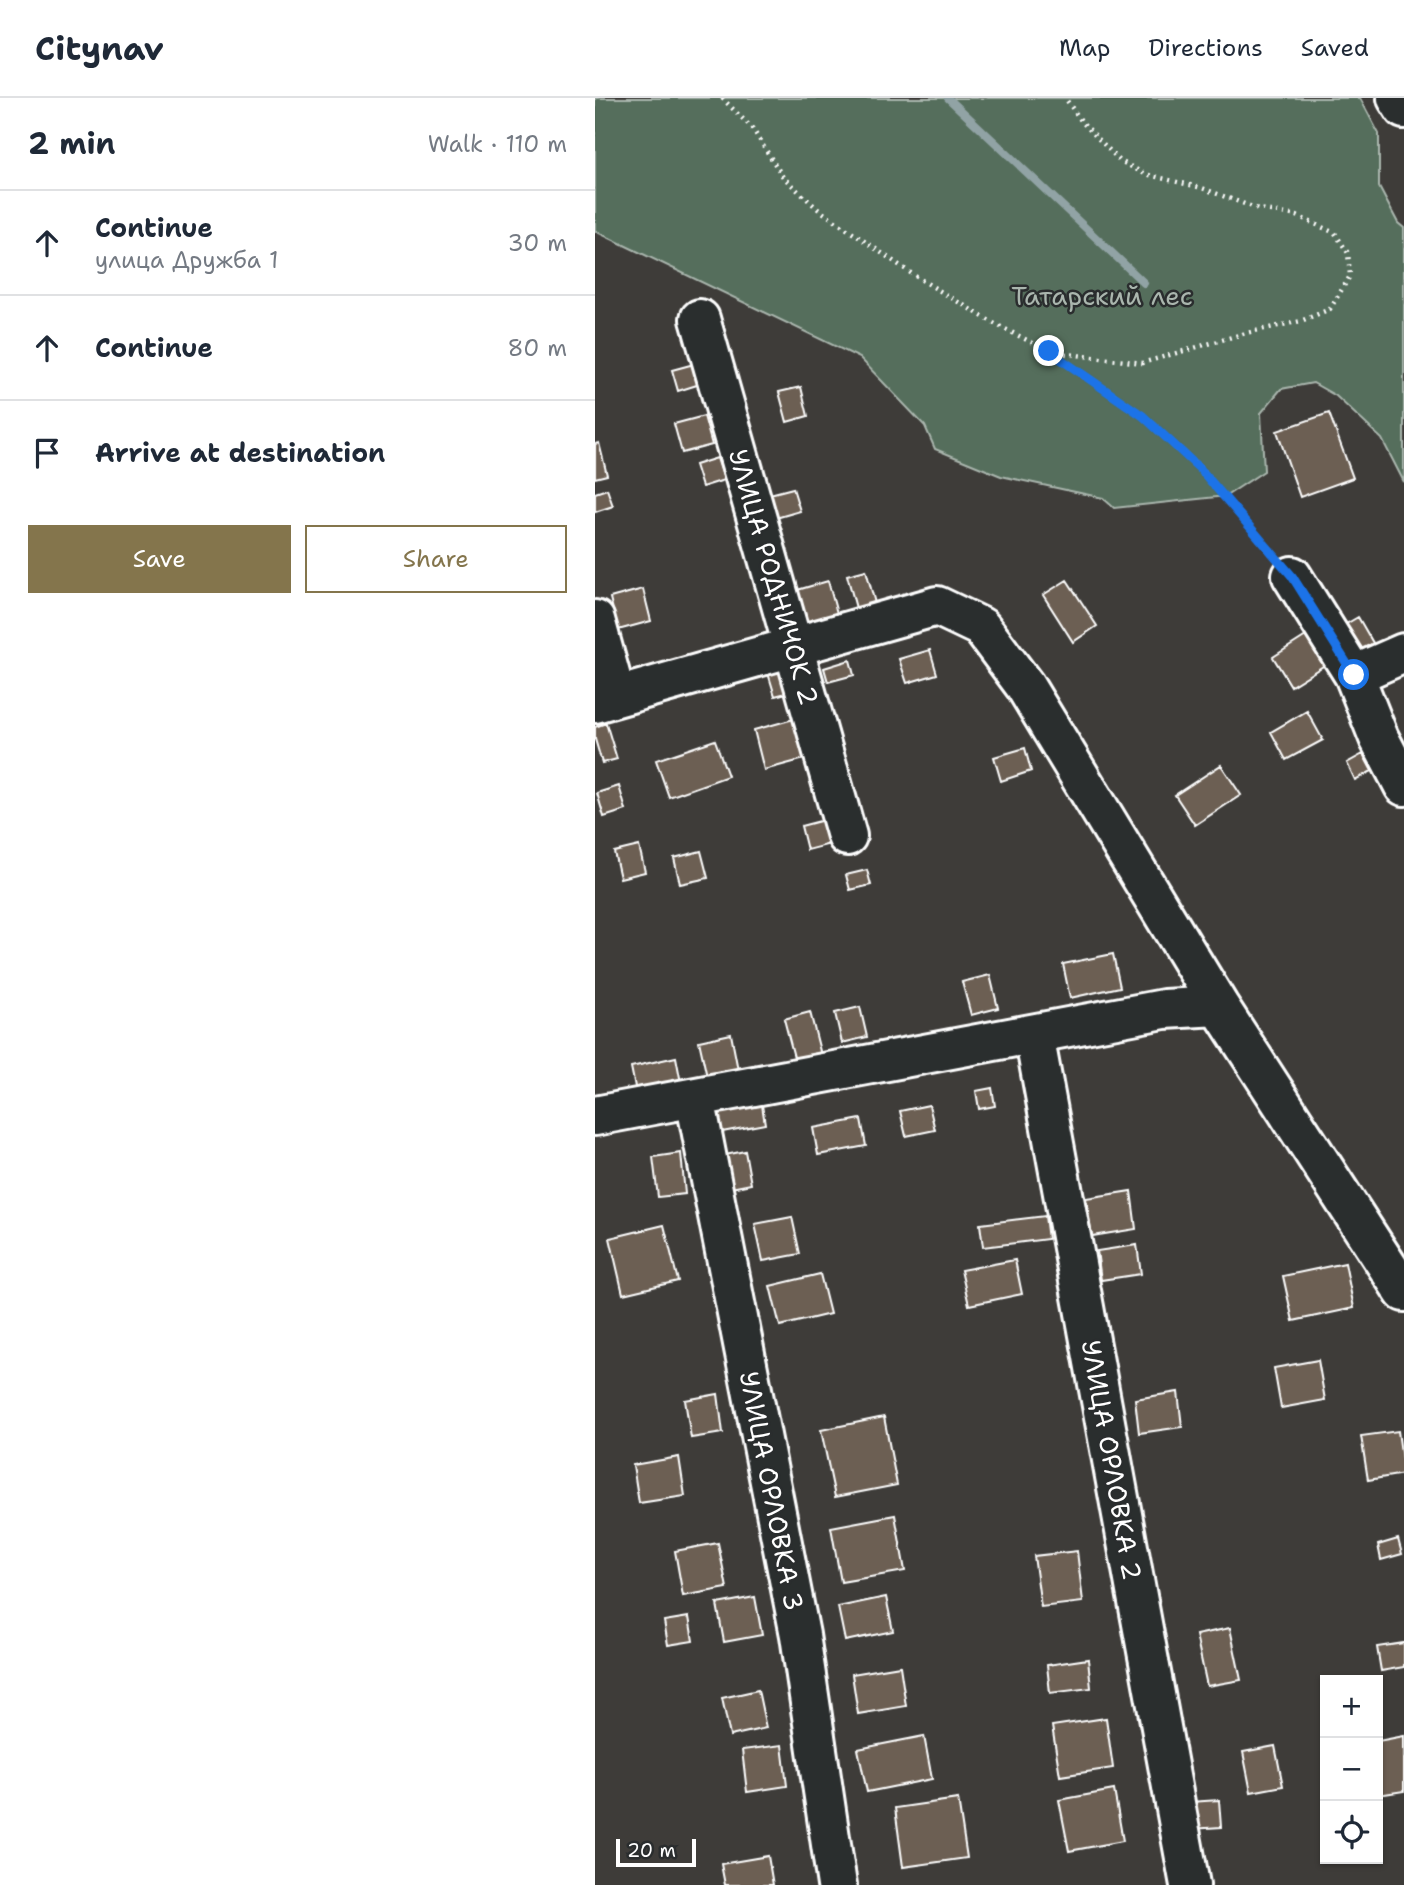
<!DOCTYPE html>
<meta charset="utf-8">
<style>
body{margin:0;font-family:"Shantell Sans",sans-serif;background:#f6f6f7;color:#1f2937}
.controls{position:absolute;right:21px;bottom:21px;display:grid;overflow:hidden;border-radius:0px;box-shadow:0 2px 5px #0004}
.controls button{width:63px;height:63px;display:grid;place-items:center;padding:0;border:0;border-bottom:2px solid #e0e1e3;background:#fff;color:#1f2937;font:35px sans-serif}
.scale{position:absolute;left:21px;bottom:18px;width:80px;box-sizing:border-box;padding-left:7px;border:4px solid #fff;border-top:0;font-size:19px;line-height:24px;white-space:nowrap;color:#fff;-webkit-text-stroke:5px #2a2d2e;paint-order:stroke}
.stop{position:absolute;width:21px;height:21px;margin:-16px;border:5px solid #1a73e8;border-radius:50%;background:#fff}
.stop.end{background:#1a73e8;border-color:#fff;box-shadow:0 2px 7px #0008}
.list{margin:0;padding:0;list-style:none}
h2{display:flex;justify-content:space-between;align-items:center;height:91px;margin:0;padding:0 28px;font-size:30px}
h2 small{font-size:23px;font-weight:400;color:#747a83}
.list li{display:grid;grid-template-columns:46px 1fr auto;gap:21px;align-items:center;box-sizing:border-box;height:105px;padding:0 28px;border-top:2px solid #e0e1e3}
.list b{display:block;font-size:26px;white-space:nowrap}
.list p{margin:0;font-size:23px;white-space:nowrap;color:#747a83}
.list em{font-size:23px;font-style:normal;color:#747a83}
.actions{display:flex;gap:14px;padding:21px 28px}
.actions a{flex:1;padding:16px 0;border:2px solid #84754c;border-radius:0px;text-align:center;font-size:24px;color:#84754c}
.actions .main{background:#84754c;color:#fff}
.icon{flex:none;width:38px;height:38px;fill:none;stroke:currentColor;stroke-width:2;stroke-linecap:round;stroke-linejoin:round}
.map{position:relative;flex:none;width:809px;height:1787px;overflow:hidden}
header{display:flex;align-items:center;gap:42px;box-sizing:border-box;height:98px;padding:0 35px;background:#fff;border-bottom:2px solid #e0e1e3}
header strong{font-size:33px}
nav{display:flex;gap:38px;margin-inline-start:auto;font-size:24px}
main{display:flex}
aside{flex:1;background:#fff}
.map>svg:first-child{display:block}
.green{fill:#556e5c;stroke:#aab6ae;stroke-width:2}
.lines{fill:none;stroke-linecap:round;stroke-linejoin:round}
.stream{stroke:#91a3a5;stroke-width:8}
.building{fill:#6c5f53;stroke:#fff;stroke-width:2}
.minor-casing{stroke:#fff;stroke-width:44}
.path{stroke:#fff;stroke-width:4.5;stroke-dasharray:2 5;stroke-linecap:butt}
.minor{stroke:#2a2d2e;stroke-width:38}
.route{stroke:#1a73e8;stroke-width:9}
.labels{text-anchor:middle;dominant-baseline:central;stroke-width:5;stroke-linejoin:round;paint-order:stroke}
.park-label{font-size:26px;fill:#aab6ae;stroke:#2a2d2e}
.street-label{font-size:26px;fill:#fff;stroke:#2a2d2e}
</style>
<header>
<strong>Citynav</strong>
<nav><a>Map</a><a>Directions</a><a>Saved</a></nav>
</header>
<main>
<aside>
<h2>2 min<small>Walk · 110 m</small></h2>
<ul class="list">
<li><svg class="icon" aria-label="ahead" viewBox="0 0 24 24"><path d="M12 20V5M6 11l6-6 6 6"/></svg><div><b>Continue</b><p>улица Дружба 1</p></div><em>30 m</em></li>
<li><svg class="icon" aria-label="ahead" viewBox="0 0 24 24"><path d="M12 20V5M6 11l6-6 6 6"/></svg><div><b>Continue</b></div><em>80 m</em></li>
<li><svg class="icon" aria-label="arrive" viewBox="0 0 24 24"><path d="M6 21V4h12l-3 4 3 4H6"/></svg><div><b>Arrive at destination</b></div></li>
</ul>
<div class="actions"><a class="main">Save</a><a>Share</a></div>
</aside>
<div class="map">
<svg width="809" height="1787" viewBox="0 0 809 1787">
<rect width="100%" height="100%" fill="#3e3c39"/>
<filter id="ink" filterUnits="userSpaceOnUse"><feTurbulence type="fractalNoise" baseFrequency=".0143" numOctaves="2"/><feDisplacementMap in="SourceGraphic" scale="14" xChannelSelector="R" yChannelSelector="G"/><feConvolveMatrix kernelMatrix="1 2 1 2 8 2 1 2 1" color-interpolation-filters="sRGB"/></filter>
<g filter="url(#ink)">
<path class="green" d="M0 0H765L784 36V89L803 125 809 130V384L787 341 741 298 718 285 686 291 666 315 669 373 631 398 519 410 508 400 406 378 340 351 330 328 265 260 0 133Z"/>
<g class="lines">
<path class="stream" d="M353 0 549 185"/>
</g>
<path class="building" d="M99 266 105 286 83 293 77 272Z
M206 289 213 318 192 324 184 294Z
M734 315 758 380 705 399 682 333Z
M109 318 117 347 87 355 79 326Z
M4 345 12 377 0 380V346Z
M122 360 129 382 107 389 100 367Z
M198 390 205 413 174 422 167 398Z
M12 391 18 408 0 414V395Z
M271 472 281 509 262 514 252 477Z
M472 482 502 528 478 544 448 497Z
M233 483 243 519 210 529 199 493Z
M48 491 56 523 23 532 15 500Z
M763 519 778 545 761 555 746 529Z
M714 536 733 565 696 588 678 559Z
M335 552 342 576 312 585 304 561Z
M255 562 259 577 233 584 229 570Z
M188 571 195 594 180 598 173 575Z
M712 613 728 642 691 662 676 634Z
M206 619 217 659 169 672 159 632Z
M11 625 22 661 7 665 0 641V629Z
M120 642 133 678 74 699 61 662Z
M430 650 436 673 406 683 399 659Z
M768 656 777 673 760 682 752 665Z
M626 667 646 697 600 727 580 697Z
M24 688 31 712 9 719 2 695Z
M229 722 235 746 212 752 206 728Z
M44 748 50 774 25 780 19 754Z
M106 753 113 780 85 786 79 760Z
M272 772 276 787 255 792 251 777Z
M518 856 525 889 475 900 468 866Z
M395 877 403 910 376 917 367 884Z
M265 909 272 939 247 945 240 915Z
M215 914 227 961 201 967 189 921Z
M136 936 143 972 112 979 104 943Z
M81 959 86 985 41 994 36 969Z
M397 990 400 1008 384 1011 381 993Z
M167 1007 170 1026 127 1034 124 1015Z
M334 1007 340 1032 311 1038 305 1013Z
M266 1021 271 1048 223 1057 218 1030Z
M150 1053 156 1086 136 1090 130 1057Z
M86 1055 90 1096 63 1099 58 1059Z
M536 1093 541 1131 497 1138 491 1100Z
M450 1118 453 1141 388 1149 385 1126Z
M197 1119 205 1156 168 1163 160 1126Z
M69 1127 83 1183 28 1196 15 1140Z
M542 1147 546 1176 506 1182 502 1153Z
M420 1162 427 1196 374 1207 366 1172Z
M750 1165 759 1210 698 1223 688 1178Z
M225 1176 235 1216 185 1228 175 1188Z
M723 1262 730 1302 686 1310 679 1270Z
M583 1294 587 1329 544 1335 540 1301Z
M123 1296 128 1335 96 1340 90 1302Z
M289 1319 302 1387 240 1399 226 1332Z
M803 1333 809 1376 773 1382 766 1338Z
M84 1359 90 1398 44 1405 38 1367Z
M300 1417 310 1473 246 1484 236 1429Z
M803 1441 807 1456 786 1462 783 1447Z
M123 1445 132 1490 88 1498 80 1453Z
M482 1453 488 1504 446 1509 439 1458Z
M160 1499 167 1537 129 1544 122 1506Z
M291 1499 298 1533 250 1543 243 1509Z
M94 1519 98 1543 73 1547 69 1523Z
M635 1530 646 1582 612 1588 601 1537Z
M809 1545V1569L786 1573 782 1549Z
M493 1561 496 1590 455 1595 452 1567Z
M305 1568 311 1608 263 1616 257 1576Z
M163 1592 171 1630 135 1638 127 1600Z
M511 1620 518 1670 465 1678 457 1628Z
M329 1638 337 1681 272 1694 263 1651Z
M809 1638V1693L783 1697V1643Z
M187 1647 192 1688 152 1694 147 1652Z
M680 1648 688 1688 656 1694 648 1654Z
M519 1692 528 1743 474 1753 464 1702Z
M363 1701 372 1760 308 1769 300 1710Z
M624 1702 626 1729 596 1731 595 1704Z
M173 1758 178 1787H130L126 1766Z"/>
<g class="lines">
<g class="minor-casing">
<path id="minor" d="M802 0 809 11
M105 221 252 738
M697 478 759 577 784 640 809 688
M0 522 21 598
M759 577 809 555
M0 605 342 508 386 529 430 588 624 908 809 1194
M439 937 595 1787
M100 1000 205 1537 242 1787
M0 1018 569 911 624 908"/>
</g>
<path class="path" d="M127 0 157 30 188 79 223 111 320 178 400 226 454 253 548 318 606 372 678 456
M456 254 547 265 651 235 706 223 735 211 755 178 753 155 740 135 702 118 660 110 607 90 550 76 525 63 487 24 470 0"/>
<use href="#minor" class="minor"/>
</g>
</g>
<g class="lines" filter="url(#ink)">
<path class="route" d="M454 253 548 318 606 372 697 478 759 577"/>
</g>
<g class="labels">
<g class="park-label">
<text x="507" y="197">Татарский лес</text>
</g>
<g class="street-label">
<text transform="translate(179 479) rotate(74)">УЛИЦА РОДНИЧОК 2</text>
<text transform="translate(517 1362) rotate(80)">УЛИЦА ОРЛОВКА 2</text>
<text transform="translate(177 1393) rotate(79)">УЛИЦА ОРЛОВКА 3</text>
</g>
</g>
</svg>
<div class="controls">
<button>+</button>
<button>−</button>
<button><svg class="icon" aria-label="locate" viewBox="0 0 24 24"><circle cx="12" cy="12" r="6"/><path d="M12 2v4M12 18v4M2 12h4M18 12h4"/></svg></button>
</div>
<div class="scale">20 m</div>
<div class="stop" style="left:759px;top:577px"></div>
<div class="stop end" style="left:454px;top:253px"></div>
</div>
</main>
